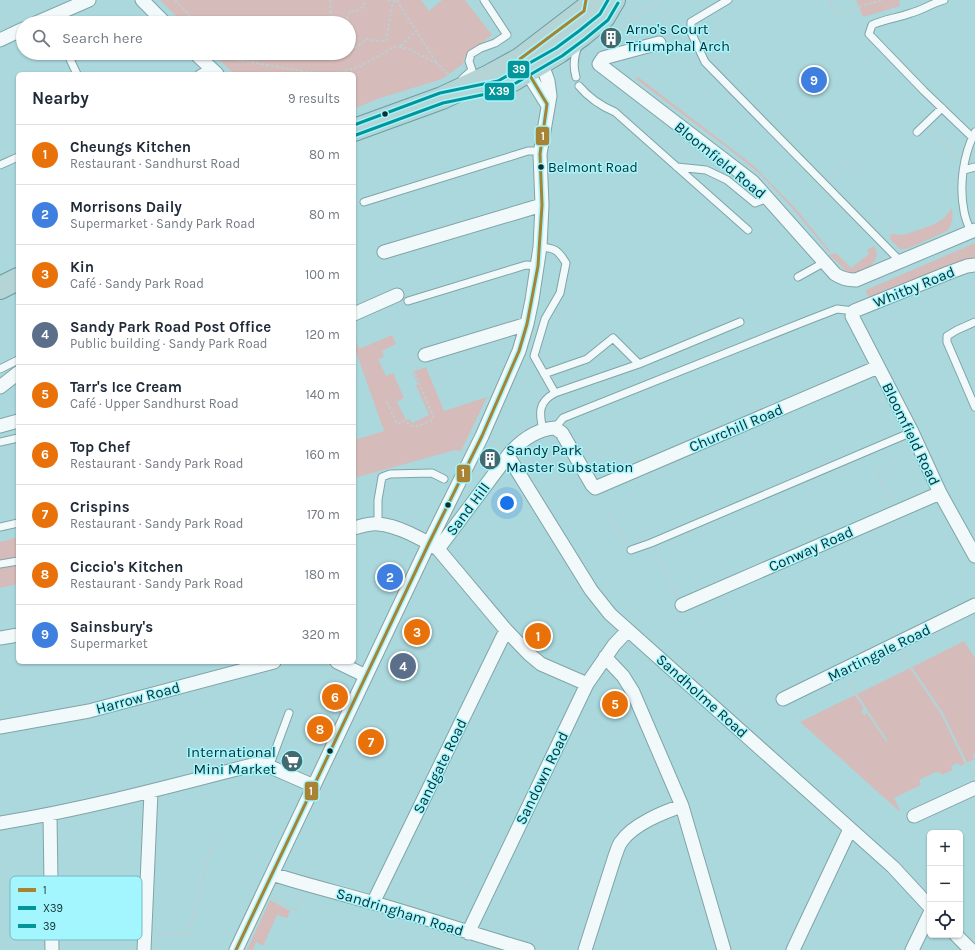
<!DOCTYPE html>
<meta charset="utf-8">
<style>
body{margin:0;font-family:Karla,sans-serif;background:#f6f6f7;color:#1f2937}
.controls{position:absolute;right:12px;bottom:12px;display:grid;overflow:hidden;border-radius:6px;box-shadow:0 1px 3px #0004}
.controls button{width:36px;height:36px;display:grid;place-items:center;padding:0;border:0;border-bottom:1px solid #e0e1e3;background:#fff;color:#1f2937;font:20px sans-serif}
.you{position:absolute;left:507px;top:503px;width:14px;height:14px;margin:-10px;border:3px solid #fff;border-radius:50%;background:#1a73e8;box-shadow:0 0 0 6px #1a73e833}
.badge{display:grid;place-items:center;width:26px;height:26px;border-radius:50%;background:#111827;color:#fff;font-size:13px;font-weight:700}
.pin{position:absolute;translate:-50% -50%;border:2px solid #fff;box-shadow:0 1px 4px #0006}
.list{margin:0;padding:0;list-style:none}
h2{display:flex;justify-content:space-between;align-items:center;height:52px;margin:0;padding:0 16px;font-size:17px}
h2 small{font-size:13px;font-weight:400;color:#747a83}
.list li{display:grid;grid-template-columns:26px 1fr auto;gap:12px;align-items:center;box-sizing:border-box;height:60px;padding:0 16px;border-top:1px solid #e0e1e3}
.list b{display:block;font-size:15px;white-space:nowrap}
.list p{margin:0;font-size:13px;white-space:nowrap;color:#747a83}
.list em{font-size:13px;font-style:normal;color:#747a83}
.icon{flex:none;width:22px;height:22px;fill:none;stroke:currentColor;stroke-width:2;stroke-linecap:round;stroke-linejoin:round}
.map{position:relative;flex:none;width:975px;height:950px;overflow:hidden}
.search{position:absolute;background:#fff;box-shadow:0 1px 3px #0004;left:16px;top:16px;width:340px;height:44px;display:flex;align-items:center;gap:10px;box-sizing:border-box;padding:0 14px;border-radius:22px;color:#747a83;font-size:15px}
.panel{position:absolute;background:#fff;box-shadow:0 1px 3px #0004;left:16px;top:72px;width:340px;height:592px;border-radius:6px}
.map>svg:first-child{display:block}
.green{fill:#d5bbba}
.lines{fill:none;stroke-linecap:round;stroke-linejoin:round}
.lane-casing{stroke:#80a4a7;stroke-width:9}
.street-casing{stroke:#80a4a7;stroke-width:15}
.highway-casing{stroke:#6b9ca0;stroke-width:24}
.path{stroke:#bfcecf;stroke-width:2;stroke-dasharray:3 2;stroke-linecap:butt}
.lane{stroke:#f2f9fa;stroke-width:7}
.street{stroke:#f2f9fa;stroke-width:13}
.highway{stroke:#b4d4d6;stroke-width:22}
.bus-1-casing{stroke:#a4f6fe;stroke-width:6}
.bus-2-casing{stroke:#a4f6fe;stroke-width:6}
.bus-3-casing{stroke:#a4f6fe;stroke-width:6}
.bus-1{stroke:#a78333;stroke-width:3}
.bus-2{stroke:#02969b;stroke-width:3}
.bus-3{stroke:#02969b;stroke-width:3}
.bus-dot{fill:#0b2f32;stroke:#a4f6fe;stroke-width:1.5}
.labels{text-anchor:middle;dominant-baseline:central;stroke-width:3;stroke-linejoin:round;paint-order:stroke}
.bus-label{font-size:14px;fill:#0b2f32;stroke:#a4f6fe;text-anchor:start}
.poi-label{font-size:15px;fill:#0b2f32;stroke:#a4f6fe;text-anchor:start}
.street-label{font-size:15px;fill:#0b2f32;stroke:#a4f6fe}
.key{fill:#a4f6fe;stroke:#76bac1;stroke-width:1}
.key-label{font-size:11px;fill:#0b2f32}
.line-badge{stroke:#a4f6fe;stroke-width:1.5}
.badge-label{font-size:11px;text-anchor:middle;font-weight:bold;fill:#fff}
</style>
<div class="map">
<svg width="975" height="950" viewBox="0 0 975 950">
<rect width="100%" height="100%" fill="#abd8dd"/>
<path class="green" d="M160 0H421L429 11 442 0H465L492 35 465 56 463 64 442 79 377 99 354 109V74H234L212 53H349V23H183Z
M856 0H899L900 6 863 17Z
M638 77 754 166 796 209 830 251 829 252 793 209 760 174 734 153 636 79Z
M952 208C953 217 953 224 947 231L907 249H900L890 239 891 235 893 234 904 235 935 224 944 218Z
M975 243V258L962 260 872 299 870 298 866 293V290Z
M874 246C884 259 864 276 851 273 844 272 841 265 836 261 834 259 831 257 828 255L836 253 851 268 869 254 867 250Z
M392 335 396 344 382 351 384 357 378 359 386 376 393 373 404 398 397 402 406 420 410 419 412 423 429 415 416 385 418 384 413 372 426 367 444 411 487 397 461 451 455 450 354 478V440L384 431 354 346V336L359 349Z
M18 537V584L0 588V542Z
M964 641 975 658V754L973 755 975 759 967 763 943 713 912 667Z
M910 668 941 714 965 764 960 766 958 763 951 766 953 770 942 775 940 772 937 773 936 772 919 780 921 785 894 798 900 810 899 811 800 722 855 695 864 708 861 711 864 715 867 713 887 742 888 741 857 694Z
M270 900 290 911 287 918 277 915 263 946 256 942 253 950H247Z"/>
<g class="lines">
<g class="lane-casing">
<path id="lane" d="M728 0 691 22V32L705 62 900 261
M944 0C932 3 923 10 911 13 898 18 884 19 872 25L869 34 924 91 972 137
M67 53 77 74
M199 74 210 68
M576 77C573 67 574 56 578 46
M462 79 472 70 469 61 471 54 481 48 495 43 507 35 484 0
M579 86C589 98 601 106 615 112L748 230
M917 132 942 108
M0 165 18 157
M677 167 706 170 727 180 755 203 768 198
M964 170 975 167
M364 202 528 151H541
M971 232C968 225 965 218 964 211 959 186 963 155 975 132
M540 247C555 248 558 250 566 263L560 293 545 319 534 356 555 393
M798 277 825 262
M408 301 526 265 538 266
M975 322 957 330 947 336V342L975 407
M0 369 18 360
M544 374 587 359 613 338 639 364 740 322
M555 428 563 418 806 321 837 309 854 311
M543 430C539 413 538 402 555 393L639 364
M0 442 18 438
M378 524V500L382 477 390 474 432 473 444 479
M0 527 18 523
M631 550 651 543 912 432
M0 564 18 561
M269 767 289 713"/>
</g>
<g class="street-casing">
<path id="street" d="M142 0 165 23
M36 23 89 0
M0 40 23 29
M659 43 603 58 599 64 753 182 835 274C842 279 848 280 856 280L975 230
M195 53 217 74
M524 67 547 104
M384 252 542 205
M975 265 967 266 948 273 854 311 852 316 912 432 940 493 975 556
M354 314 397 295
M425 355 527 324
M0 387 18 373
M0 426 18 421
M508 456 591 590 610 614 893 867 930 907
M354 528C362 526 370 523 378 524 396 525 423 539 438 549L506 630 529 654 541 664 587 684
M438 549 510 453C522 440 536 429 555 428L562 433 592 485 595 488 878 367
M682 605 940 493
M0 638 18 635
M605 657 623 676 633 692 682 806 724 950
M337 662 366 676
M783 699 975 605
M0 727 89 711 274 662
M50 815 52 950
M914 816 975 788
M0 823C86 809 171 786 256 764L266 765 314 786
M272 874C306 885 340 893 374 903 426 918 476 935 528 950
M373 903 506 630
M468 933 587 684 614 645 628 630
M956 935 971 950
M144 950 151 792
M236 950 429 543 482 436 519 351 527 324 532 300 540 247 542 205 540 154 550 96 548 81 544 70V61L540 60
M585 950 615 856C617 851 618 846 621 842 632 825 663 812 682 806
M793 950 850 829
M912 950 930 913"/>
</g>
<g class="highway-casing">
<path id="highway" d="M513 80 559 52 582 35 604 17 614 0
M354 130 442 98 489 76 520 59 597 0
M0 288 18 279"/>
</g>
<path class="path" d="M175 0 196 23
M331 0C328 11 333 24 346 22L350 11H357L364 6V0
M388 0 398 2
M398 0V2L402 9 437 63
M830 0 835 14 882 0
M612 37 644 10 660 0
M607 45 606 42 610 38
M401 46 416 31
M349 48C356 49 361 44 366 39 373 40 379 42 386 41L393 1
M219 60 225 55 238 60 320 74
M239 60 254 53
M335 74 361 66 396 46 409 49 438 64 450 76
M931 131 954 153 956 159
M831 178 847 163 854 165
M889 237 894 223
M843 291 848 301
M558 313 563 317
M409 361 415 358
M387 402 397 424 404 421 414 427 431 421 433 416 412 366
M492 441 502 447
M875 468 892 502
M610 515 627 543
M655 551 677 596
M903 652 911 668 942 713 973 777
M848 680 856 694 886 741
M273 898 297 911 303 896
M156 934C168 935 178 930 189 935L212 843"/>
<use href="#lane" class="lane"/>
<use href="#street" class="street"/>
<use href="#highway" class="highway"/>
<g class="bus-1-casing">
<path id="bus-1" d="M236 950 429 543 482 436 519 351 527 324 538 266 542 205 540 154 547 104 520 59 584 11 586 0"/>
</g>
<g class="bus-2-casing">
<path id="bus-2" d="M356 135 443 103 501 91 516 83 562 56 585 39 608 20 618 3"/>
</g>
<g class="bus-3-casing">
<path id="bus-3" d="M354 125 440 93 498 81 556 48 579 31 600 14 608 0"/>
</g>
<use href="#bus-1" class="bus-1"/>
<use href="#bus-2" class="bus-2"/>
<use href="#bus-3" class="bus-3"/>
</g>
<defs>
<g id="building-disc" transform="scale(1.15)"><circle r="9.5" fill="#436a6e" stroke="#a4f6fe"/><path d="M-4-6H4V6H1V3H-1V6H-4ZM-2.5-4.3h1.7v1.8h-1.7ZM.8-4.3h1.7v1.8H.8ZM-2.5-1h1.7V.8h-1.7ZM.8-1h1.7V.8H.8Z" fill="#fff"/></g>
<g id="supermarket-disc" transform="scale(1.15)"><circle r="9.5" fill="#436a6e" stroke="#a4f6fe"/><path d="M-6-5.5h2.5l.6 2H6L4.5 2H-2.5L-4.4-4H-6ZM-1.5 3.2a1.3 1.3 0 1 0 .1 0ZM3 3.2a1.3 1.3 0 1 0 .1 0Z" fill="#fff"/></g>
</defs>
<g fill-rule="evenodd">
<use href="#building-disc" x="611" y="38"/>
<use href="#building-disc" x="490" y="459"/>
<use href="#supermarket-disc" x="292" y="761"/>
</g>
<g class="bus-dot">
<circle cx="385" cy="114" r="3.5"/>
<circle cx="541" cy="167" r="3.5"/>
<circle cx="448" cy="505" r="3.5"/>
<circle cx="330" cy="751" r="3.5"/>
</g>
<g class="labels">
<g class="bus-label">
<text x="548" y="167">Belmont Road</text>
</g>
<g class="poi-label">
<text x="626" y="29">Arno's Court<tspan x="626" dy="17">Triumphal Arch</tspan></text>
<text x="506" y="450">Sandy Park<tspan x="506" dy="17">Master Substation</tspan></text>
<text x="276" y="752" text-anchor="end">International<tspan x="276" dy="17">Mini Market</tspan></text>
</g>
<g class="street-label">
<text transform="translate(720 160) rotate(39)">Bloomfield Road</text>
<text transform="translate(914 287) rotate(-22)">Whitby Road</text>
<text transform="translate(736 428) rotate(-23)">Churchill Road</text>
<text transform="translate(911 434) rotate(64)">Bloomfield Road</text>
<text transform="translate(468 509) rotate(-53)">Sand Hill</text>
<text transform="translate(811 549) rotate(-24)">Conway Road</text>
<text transform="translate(879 653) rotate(-26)">Martingale Road</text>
<text transform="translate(702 696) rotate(42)">Sandholme Road</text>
<text transform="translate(138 698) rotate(-15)">Harrow Road</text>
<text transform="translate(440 766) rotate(-64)">Sandgate Road</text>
<text transform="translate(542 778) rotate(-64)">Sandown Road</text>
<text transform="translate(400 912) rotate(17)">Sandringham Road</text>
</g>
</g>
<rect x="10" y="876" width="132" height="64" rx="6" class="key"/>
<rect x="18" y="888" width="18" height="4" fill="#a78333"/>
<rect x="18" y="906" width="18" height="4" fill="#02969b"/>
<rect x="18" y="924" width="18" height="4" fill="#02969b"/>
<g class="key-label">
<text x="43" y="894">1</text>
<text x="43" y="912">X39</text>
<text x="43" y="930">39</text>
</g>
<g class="line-badge">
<rect x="507" y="60" width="23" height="19" rx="4" fill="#02969b"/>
<rect x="484" y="82" width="31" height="19" rx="4" fill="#02969b"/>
<rect x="535" y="126" width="15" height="20" rx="4" fill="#a78333"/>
<rect x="456" y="464" width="15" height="19" rx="4" fill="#a78333"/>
<rect x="304" y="781" width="15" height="20" rx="4" fill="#a78333"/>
</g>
<g class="badge-label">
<text x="519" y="73">39</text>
<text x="499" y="95">X39</text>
<text x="543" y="140">1</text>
<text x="463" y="477">1</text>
<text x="311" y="795">1</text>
</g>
</svg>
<div class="controls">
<button>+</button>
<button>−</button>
<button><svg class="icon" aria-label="locate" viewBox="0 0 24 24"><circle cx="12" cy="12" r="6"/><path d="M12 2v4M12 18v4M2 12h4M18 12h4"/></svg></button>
</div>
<div class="you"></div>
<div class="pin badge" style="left:538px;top:636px;background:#e8710a">1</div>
<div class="pin badge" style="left:390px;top:577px;background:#3f7fe0">2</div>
<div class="pin badge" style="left:417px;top:632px;background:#e8710a">3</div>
<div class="pin badge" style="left:403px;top:666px;background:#5c6f8a">4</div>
<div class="pin badge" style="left:615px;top:704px;background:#e8710a">5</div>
<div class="pin badge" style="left:335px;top:697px;background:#e8710a">6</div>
<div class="pin badge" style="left:371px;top:742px;background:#e8710a">7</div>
<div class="pin badge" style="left:320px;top:729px;background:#e8710a">8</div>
<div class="pin badge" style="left:814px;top:80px;background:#3f7fe0">9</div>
<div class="search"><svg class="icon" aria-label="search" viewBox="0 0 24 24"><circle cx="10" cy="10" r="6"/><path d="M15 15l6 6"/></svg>Search here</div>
<section class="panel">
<h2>Nearby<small>9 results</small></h2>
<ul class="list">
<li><span class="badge" style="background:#e8710a">1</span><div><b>Cheungs Kitchen</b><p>Restaurant · Sandhurst Road</p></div><em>80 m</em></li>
<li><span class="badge" style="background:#3f7fe0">2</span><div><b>Morrisons Daily</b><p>Supermarket · Sandy Park Road</p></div><em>80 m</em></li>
<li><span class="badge" style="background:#e8710a">3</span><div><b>Kin</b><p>Café · Sandy Park Road</p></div><em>100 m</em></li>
<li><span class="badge" style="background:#5c6f8a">4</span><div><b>Sandy Park Road Post Office</b><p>Public building · Sandy Park Road</p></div><em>120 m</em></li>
<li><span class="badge" style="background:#e8710a">5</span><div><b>Tarr's Ice Cream</b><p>Café · Upper Sandhurst Road</p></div><em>140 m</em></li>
<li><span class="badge" style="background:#e8710a">6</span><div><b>Top Chef</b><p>Restaurant · Sandy Park Road</p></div><em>160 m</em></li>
<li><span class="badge" style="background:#e8710a">7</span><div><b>Crispins</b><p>Restaurant · Sandy Park Road</p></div><em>170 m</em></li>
<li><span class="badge" style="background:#e8710a">8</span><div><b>Ciccio's Kitchen</b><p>Restaurant · Sandy Park Road</p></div><em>180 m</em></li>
<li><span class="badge" style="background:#3f7fe0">9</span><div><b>Sainsbury's</b><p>Supermarket</p></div><em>320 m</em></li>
</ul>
</section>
</div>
